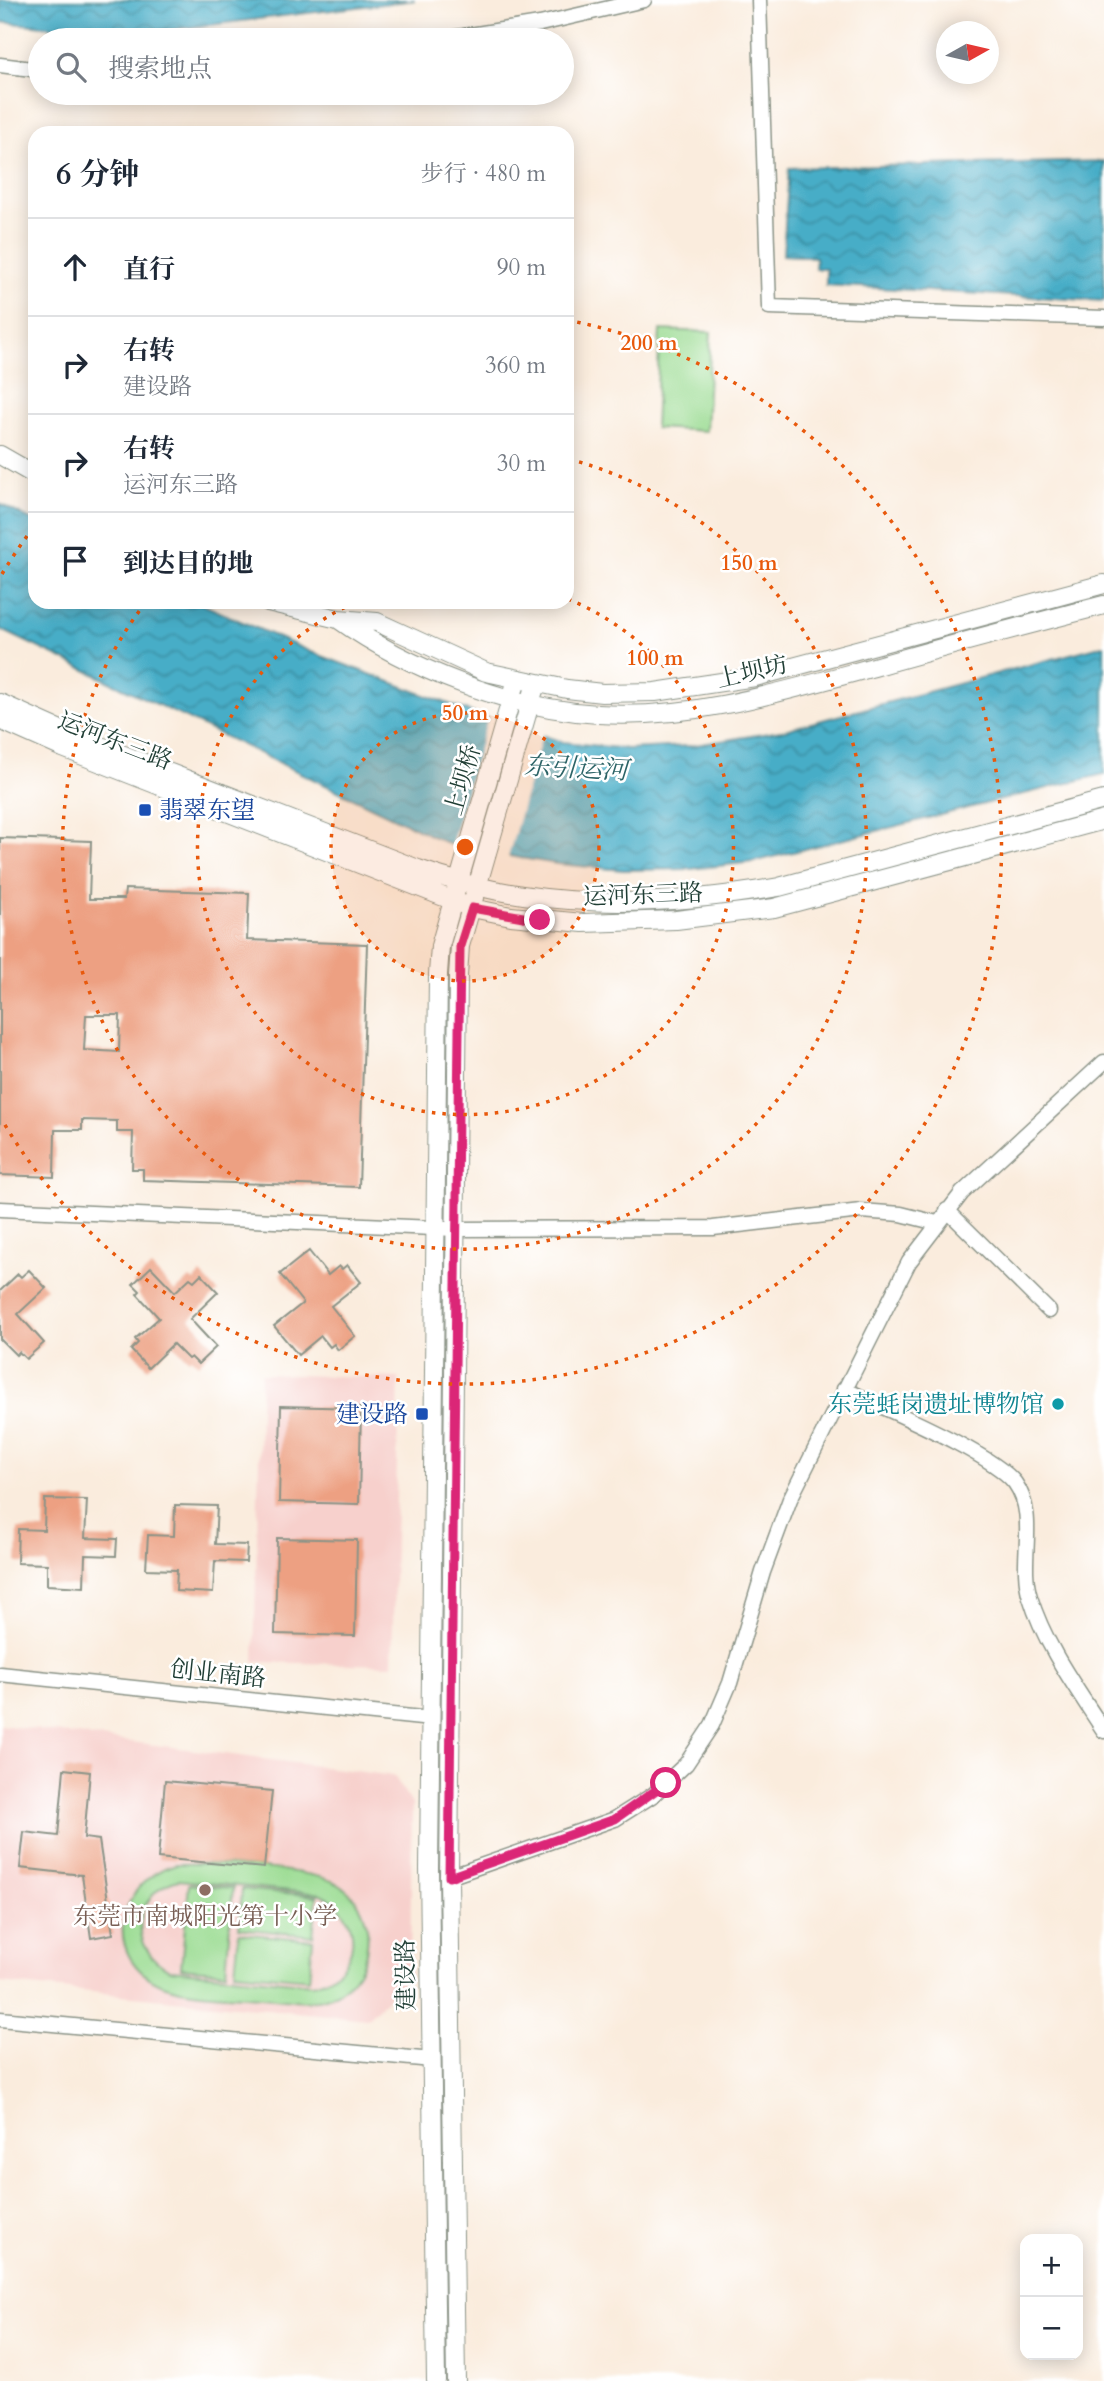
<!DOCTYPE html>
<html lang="zh">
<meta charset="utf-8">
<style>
body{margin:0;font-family:Cardo,"Noto Serif SC",serif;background:#f6f6f7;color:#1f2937}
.controls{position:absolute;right:21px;bottom:21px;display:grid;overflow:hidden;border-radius:14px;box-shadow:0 4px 18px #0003}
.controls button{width:63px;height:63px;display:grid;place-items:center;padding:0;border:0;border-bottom:2px solid #e0e1e3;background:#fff;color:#1f2937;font:35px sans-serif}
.compass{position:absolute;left:936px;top:21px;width:63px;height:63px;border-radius:50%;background:#fff;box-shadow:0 4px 18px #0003;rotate:82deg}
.stop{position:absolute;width:21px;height:21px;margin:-16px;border:5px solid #db2777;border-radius:50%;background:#fff}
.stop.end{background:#db2777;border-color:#fff;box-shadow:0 2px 7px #0008}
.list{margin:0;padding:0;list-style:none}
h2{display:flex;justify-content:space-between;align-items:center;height:91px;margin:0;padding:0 28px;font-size:30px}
h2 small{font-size:23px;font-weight:400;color:#747a83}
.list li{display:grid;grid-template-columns:46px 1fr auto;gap:21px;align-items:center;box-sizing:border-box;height:98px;padding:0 28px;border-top:2px solid #e0e1e3}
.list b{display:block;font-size:26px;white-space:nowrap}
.list p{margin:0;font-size:23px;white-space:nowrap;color:#747a83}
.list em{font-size:23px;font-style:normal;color:#747a83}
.icon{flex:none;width:38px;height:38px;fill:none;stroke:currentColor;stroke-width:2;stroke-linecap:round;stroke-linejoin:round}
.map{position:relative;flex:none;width:1104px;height:2381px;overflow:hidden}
.search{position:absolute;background:#fff;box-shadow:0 4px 18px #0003;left:28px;top:28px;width:546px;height:77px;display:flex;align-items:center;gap:18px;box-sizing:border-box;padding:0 24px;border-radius:38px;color:#747a83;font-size:26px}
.panel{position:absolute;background:#fff;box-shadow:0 4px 18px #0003;left:28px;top:126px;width:546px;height:483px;border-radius:21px}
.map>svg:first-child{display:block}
.built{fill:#f7d0cc}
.green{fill:#9bdc93;stroke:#5d8c64;stroke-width:2;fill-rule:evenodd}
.water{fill:url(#water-waves);stroke:#33757e;stroke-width:2}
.pier{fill:#faecdd}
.building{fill:#eda082;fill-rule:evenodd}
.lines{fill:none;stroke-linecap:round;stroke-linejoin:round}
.minor-casing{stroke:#8c9488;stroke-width:17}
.tertiary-casing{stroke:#8c9488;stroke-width:20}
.minor{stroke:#fff;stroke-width:14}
.tertiary{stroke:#fff;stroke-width:18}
.route{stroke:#db2777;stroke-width:9}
.ring{fill:none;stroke:#e8590c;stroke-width:3.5;stroke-dasharray:3.5 7}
.transit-dot{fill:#1a4fb4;stroke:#fff;stroke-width:2.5}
.culture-dot{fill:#0f9aa8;stroke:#fff;stroke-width:2.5}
.education-dot{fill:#8d6e63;stroke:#fff;stroke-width:2.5}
.labels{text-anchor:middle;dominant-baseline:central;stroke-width:5;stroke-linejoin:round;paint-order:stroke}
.street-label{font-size:24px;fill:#1f3d34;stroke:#fff}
.transit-label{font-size:24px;fill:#164399;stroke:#fff;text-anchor:start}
.culture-label{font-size:24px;fill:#0d838f;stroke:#fff;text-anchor:end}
.education-label{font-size:24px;fill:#785e54;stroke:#fff}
.water-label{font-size:26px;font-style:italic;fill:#2d6467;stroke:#fff}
.centre{fill:#e8590c;stroke:#fff;stroke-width:3.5}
.ring-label{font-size:21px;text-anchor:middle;font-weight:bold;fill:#e8590c;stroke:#fff;stroke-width:5;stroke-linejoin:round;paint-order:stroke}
</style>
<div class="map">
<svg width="1104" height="2381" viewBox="0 0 1104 2381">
<defs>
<pattern id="water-waves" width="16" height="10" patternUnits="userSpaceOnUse" patternTransform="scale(1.75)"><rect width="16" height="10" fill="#47adc7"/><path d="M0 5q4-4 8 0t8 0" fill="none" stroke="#3b8ea2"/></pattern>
</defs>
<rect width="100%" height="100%" fill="#fff"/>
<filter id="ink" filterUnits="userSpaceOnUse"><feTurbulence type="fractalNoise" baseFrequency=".0143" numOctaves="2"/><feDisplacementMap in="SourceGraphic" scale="14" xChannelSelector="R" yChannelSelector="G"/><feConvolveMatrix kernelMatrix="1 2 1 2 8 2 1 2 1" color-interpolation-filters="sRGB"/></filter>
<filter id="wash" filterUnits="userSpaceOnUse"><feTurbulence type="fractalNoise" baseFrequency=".00686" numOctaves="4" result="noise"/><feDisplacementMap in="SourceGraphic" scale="28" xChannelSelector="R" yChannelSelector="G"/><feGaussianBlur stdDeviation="1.57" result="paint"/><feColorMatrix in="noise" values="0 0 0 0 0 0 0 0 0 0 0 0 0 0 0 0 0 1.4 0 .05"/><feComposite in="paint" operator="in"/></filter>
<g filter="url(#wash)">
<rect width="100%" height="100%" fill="#faecdd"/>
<path class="built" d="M261 1374 399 1378 392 1665 254 1662Z
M0 1725 394 1776 412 1804 410 1975 367 2019 0 1983Z"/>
<path class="green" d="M660 330 711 332 706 431 655 428Z
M176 1864C210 1863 311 1868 338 1884 381 1909 376 1976 331 1996 313 2004 292 2000 273 1998 241 1995 192 1996 163 1985 100 1959 116 1881 176 1864ZM178 1880 321 1894C366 1916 362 1971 313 1984L170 1970C127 1949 132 1893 178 1880Z
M189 1884 233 1888 226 1972 181 1968Z
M242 1889 317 1896 313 1936 239 1928Z
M239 1933 313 1940 309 1979 235 1972Z"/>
<path class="water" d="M0 0H415L168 30H91L0 22Z
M1104 161V301L826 285V269H815L816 257 783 255 789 168Z
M0 504 35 522V602H197L311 652 478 715 563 742 627 749 690 746 781 731 1104 645V774L753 862 690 869 624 870 557 864 455 847 0 629Z"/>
<path class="pier" d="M489 714 543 732 507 861 450 849Z"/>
<g id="blocks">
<path class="building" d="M0 838 91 841 89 899H124L125 889 249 893 247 940 367 944 359 1187 143 1180V1169H132L133 1132H117V1121L82 1120V1130H55L54 1177 0 1175ZM86 1015H120L119 1052 84 1050Z
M309 1251 328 1275 339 1266 342 1269 347 1265 361 1282 331 1306 355 1336 338 1350 334 1344 330 1347 321 1336 298 1355 274 1326 303 1303 280 1274Z
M151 1267 175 1292 190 1278 194 1281 201 1274 218 1292 190 1319 216 1347 198 1364 191 1357 188 1359 173 1344 148 1368 131 1350 138 1343 135 1339 159 1318 137 1294 140 1291 133 1284Z
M29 1270 46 1288 18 1314 44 1343 26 1359 19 1352 16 1355 0 1339V1291L18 1274 21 1277Z
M281 1406 361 1408 359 1504 279 1502Z
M45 1499 87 1500 85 1538 117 1539 116 1556 85 1555 84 1587 47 1585V1564L17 1563 18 1529 44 1530Z
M175 1505 217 1506 215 1544 247 1545 246 1562 215 1561 213 1593 176 1591 177 1570 146 1569 148 1535 174 1536Z
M277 1538 357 1540 355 1636 275 1634Z
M64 1769 90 1772 84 1838 99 1840 113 1934 91 1938 82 1875 20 1868 24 1832 58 1836Z
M165 1781 272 1791 264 1868 158 1858Z"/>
</g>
</g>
<g filter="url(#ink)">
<use href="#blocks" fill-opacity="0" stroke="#8c9488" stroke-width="2"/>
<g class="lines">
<g class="minor-casing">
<path id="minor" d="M759 0 769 307 1104 318
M438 40 540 24 644 0
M0 65 40 70
M0 1209 456 1229 713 1228 861 1211 901 1214 937 1223
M947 1210 1049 1311
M844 1389C883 1408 992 1453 1015 1483 1039 1517 1018 1560 1030 1597 1045 1646 1077 1689 1104 1731
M0 1674 431 1719
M449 1877 615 1819 653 1795 686 1764 712 1725 730 1683 763 1572 790 1499 909 1262 962 1193 1104 1062
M0 2019 432 2060"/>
</g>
<g class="tertiary-casing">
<path id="tertiary" d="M0 455 35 475
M1104 584 755 677 655 692 602 693 567 689 486 672 377 622 338 619C408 669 511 709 598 714 692 720 785 691 874 667 950 645 1027 625 1104 605
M268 602 338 619
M0 703 67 733 418 869C536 911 657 908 779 887L1104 800
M0 720 63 748 472 908 511 916 583 923 676 920 774 908 1104 820
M436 2381 429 1869 438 974 440 946 517 679
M456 2381 449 1877 458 976 460 946 536 683"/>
</g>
<use href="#minor" class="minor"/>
<use href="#tertiary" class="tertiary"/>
</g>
</g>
<g class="lines" filter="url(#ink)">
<path class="route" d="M540 920 472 908 460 946 449 1877 615 1819 666 1783"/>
</g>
<circle cx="465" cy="847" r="134" fill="#e8590c" fill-opacity=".12"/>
<g class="ring">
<circle cx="465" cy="847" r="134"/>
<path d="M568 599A268 268 0 1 1 356 602"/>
<path d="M569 459A402 402 0 1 1 146 602"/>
<path d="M2 574A537 537 0 0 1 33 528M567 320A537 537 0 1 1 2 1120"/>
</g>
<g class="transit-dot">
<rect x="138" y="803" width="14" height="14" rx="3.5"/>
<rect x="415" y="1407" width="14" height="14" rx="3.5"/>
</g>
<circle class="culture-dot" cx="1058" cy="1404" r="7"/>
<circle class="education-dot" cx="205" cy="1890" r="7"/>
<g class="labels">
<g class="street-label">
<text transform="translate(752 672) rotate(-13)">上坝坊</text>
<text transform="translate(115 741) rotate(21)">运河东三路</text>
<text transform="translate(463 780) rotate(-74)">上坝桥</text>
<text transform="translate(643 895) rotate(-2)">运河东三路</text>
<text transform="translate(218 1674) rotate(6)">创业南路</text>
<text transform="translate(406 1975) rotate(-91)">建设路</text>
</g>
<g class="transit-label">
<text x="159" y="810">翡翠东望</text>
<text x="408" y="1414" text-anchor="end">建设路</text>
</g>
<g class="culture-label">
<text x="1044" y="1404">东莞蚝岗遗址博物馆</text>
</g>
<g class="education-label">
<text x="205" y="1916">东莞市南城阳光第十小学</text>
</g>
<g class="water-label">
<text transform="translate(576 768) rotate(3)">东引运河</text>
</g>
</g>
<circle cx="465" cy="847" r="10" class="centre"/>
<g class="ring-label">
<text x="649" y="350">200 m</text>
<text x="749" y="570">150 m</text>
<text x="655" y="665">100 m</text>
<text x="465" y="720">50 m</text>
</g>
</svg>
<div class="controls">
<button>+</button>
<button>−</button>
</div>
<svg class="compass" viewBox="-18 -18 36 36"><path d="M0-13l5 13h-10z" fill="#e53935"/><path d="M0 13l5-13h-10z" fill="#747a83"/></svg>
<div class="stop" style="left:666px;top:1783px"></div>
<div class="stop end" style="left:540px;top:920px"></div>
<div class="search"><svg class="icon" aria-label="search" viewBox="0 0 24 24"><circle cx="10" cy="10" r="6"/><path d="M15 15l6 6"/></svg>搜索地点</div>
<section class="panel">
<h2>6 分钟<small>步行 · 480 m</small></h2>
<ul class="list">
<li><svg class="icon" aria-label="ahead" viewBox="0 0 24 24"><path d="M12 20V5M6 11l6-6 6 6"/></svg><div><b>直行</b></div><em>90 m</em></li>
<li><svg class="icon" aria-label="right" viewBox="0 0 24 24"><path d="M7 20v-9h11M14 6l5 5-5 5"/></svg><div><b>右转</b><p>建设路</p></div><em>360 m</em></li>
<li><svg class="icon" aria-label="right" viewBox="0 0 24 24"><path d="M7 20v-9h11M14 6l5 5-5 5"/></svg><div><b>右转</b><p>运河东三路</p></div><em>30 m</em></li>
<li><svg class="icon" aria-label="arrive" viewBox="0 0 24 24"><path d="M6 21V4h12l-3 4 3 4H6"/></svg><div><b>到达目的地</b></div></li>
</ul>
</section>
</div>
